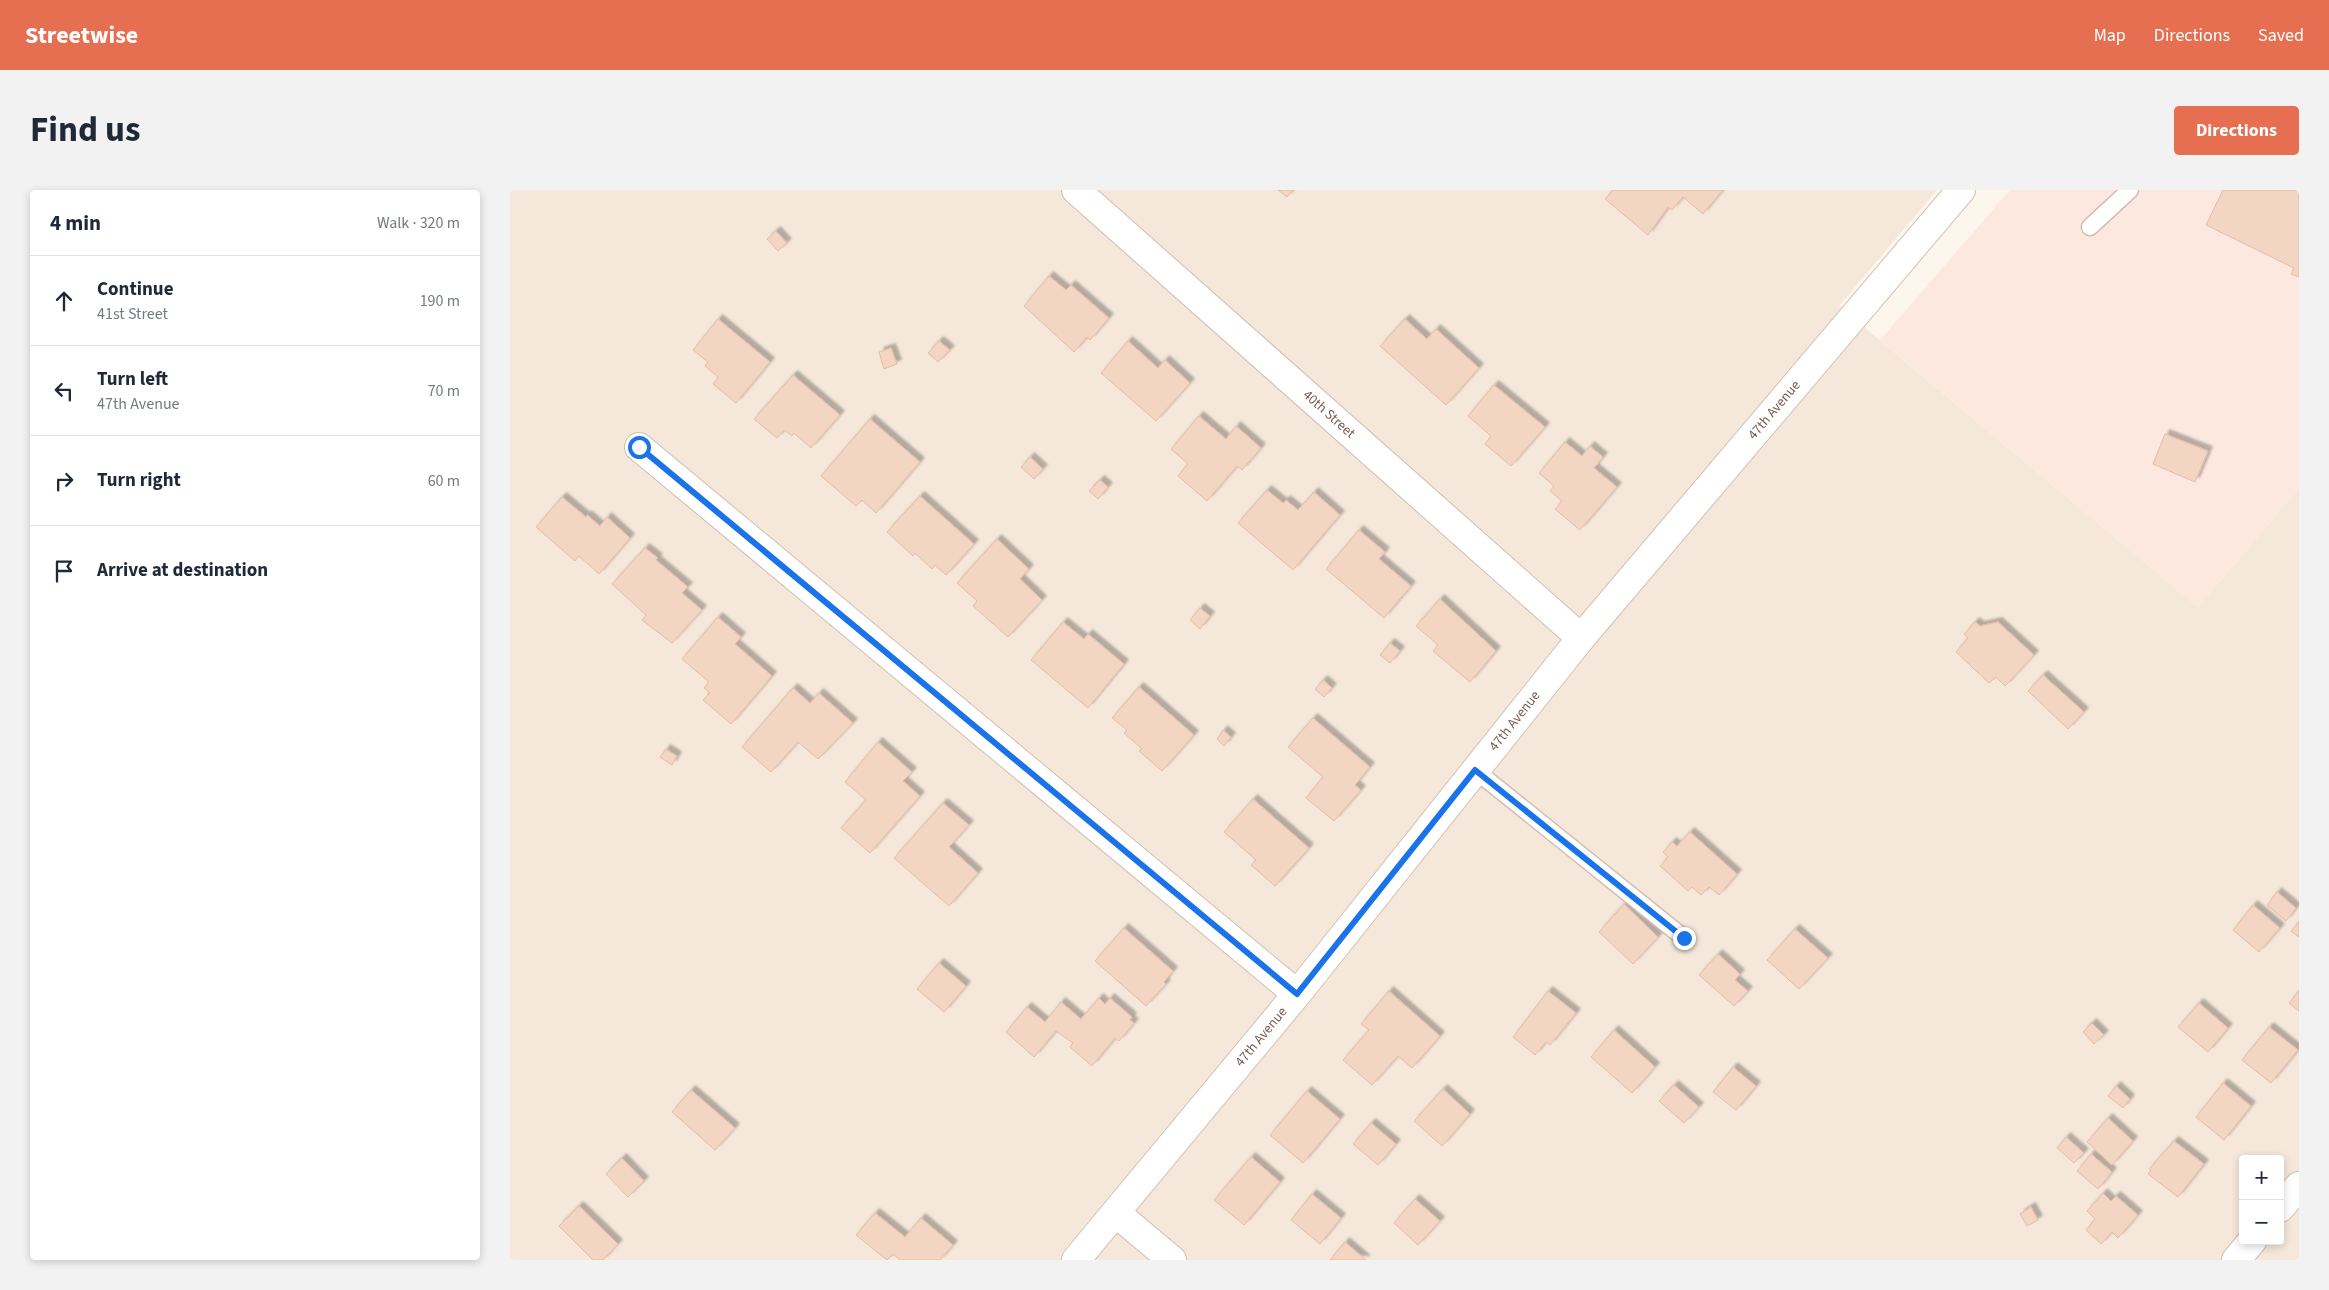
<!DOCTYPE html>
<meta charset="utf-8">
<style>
body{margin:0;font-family:"Source Sans 3",sans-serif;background:#f2f2f3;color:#1f2937}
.controls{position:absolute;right:15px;bottom:15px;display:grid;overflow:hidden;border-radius:5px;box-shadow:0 2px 8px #0003}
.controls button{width:45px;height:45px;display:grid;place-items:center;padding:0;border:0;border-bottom:1px solid #e0e1e3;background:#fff;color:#1f2937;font:25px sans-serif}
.stop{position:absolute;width:15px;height:15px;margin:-11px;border:4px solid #1a73e8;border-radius:50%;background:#fff}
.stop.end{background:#1a73e8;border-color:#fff;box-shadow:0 1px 5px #0008}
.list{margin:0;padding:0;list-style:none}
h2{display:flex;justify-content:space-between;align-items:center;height:65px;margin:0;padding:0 20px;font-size:21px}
h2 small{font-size:16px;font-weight:400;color:#747a83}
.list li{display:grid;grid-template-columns:32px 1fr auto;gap:15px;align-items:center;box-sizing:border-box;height:90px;padding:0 20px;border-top:1px solid #e0e1e3}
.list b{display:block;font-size:19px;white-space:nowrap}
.list p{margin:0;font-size:16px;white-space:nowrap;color:#747a83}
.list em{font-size:16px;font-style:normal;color:#747a83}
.icon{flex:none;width:28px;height:28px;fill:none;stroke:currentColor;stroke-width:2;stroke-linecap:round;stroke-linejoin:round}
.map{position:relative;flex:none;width:1789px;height:1070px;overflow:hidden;border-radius:5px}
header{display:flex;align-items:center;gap:30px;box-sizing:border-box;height:70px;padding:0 25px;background:#e76f51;color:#fff}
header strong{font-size:24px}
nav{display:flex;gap:28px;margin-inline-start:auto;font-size:18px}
.intro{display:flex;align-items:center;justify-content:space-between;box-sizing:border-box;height:120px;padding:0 30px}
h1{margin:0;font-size:35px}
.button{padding:12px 22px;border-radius:5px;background:#e76f51;color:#fff;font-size:18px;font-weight:700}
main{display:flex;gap:30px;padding:0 30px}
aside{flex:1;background:#fff;border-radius:5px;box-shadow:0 2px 8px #0003}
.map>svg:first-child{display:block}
.residential{fill:#f5e8da;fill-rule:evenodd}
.commercial{fill:#fde8e0}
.building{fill:#f3d5c3;stroke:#e6bba3;filter:url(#shadow)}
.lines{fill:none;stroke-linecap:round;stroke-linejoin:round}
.lane-casing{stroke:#d1beb0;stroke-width:19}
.street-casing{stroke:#d1beb0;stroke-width:30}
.secondary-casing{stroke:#d6c0b0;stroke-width:30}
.lane{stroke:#fff;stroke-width:16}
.street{stroke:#fff;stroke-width:28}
.secondary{stroke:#fff;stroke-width:28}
.route{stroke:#1a73e8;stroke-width:6}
.labels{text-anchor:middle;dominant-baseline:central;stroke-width:5;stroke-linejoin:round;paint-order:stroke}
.street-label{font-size:14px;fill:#7a5c4d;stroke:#fffaf3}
</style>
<header>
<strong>Streetwise</strong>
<nav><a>Map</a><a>Directions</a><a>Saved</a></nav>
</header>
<div class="intro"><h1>Find us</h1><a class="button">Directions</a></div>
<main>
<aside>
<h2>4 min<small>Walk · 320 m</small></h2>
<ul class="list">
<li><svg class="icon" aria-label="ahead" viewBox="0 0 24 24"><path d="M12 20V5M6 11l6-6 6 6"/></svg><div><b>Continue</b><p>41st Street</p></div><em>190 m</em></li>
<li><svg class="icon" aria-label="left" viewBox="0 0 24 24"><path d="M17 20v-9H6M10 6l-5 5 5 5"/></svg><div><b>Turn left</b><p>47th Avenue</p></div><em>70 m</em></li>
<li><svg class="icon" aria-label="right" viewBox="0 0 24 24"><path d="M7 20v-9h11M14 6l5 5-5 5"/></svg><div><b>Turn right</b></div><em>60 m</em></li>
<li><svg class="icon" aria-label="arrive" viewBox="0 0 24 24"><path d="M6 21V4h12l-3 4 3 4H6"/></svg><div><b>Arrive at destination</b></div></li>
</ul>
</aside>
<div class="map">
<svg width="1789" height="1070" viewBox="0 0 1789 1070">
<defs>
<filter id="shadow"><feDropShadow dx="4.5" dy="-4.5" stdDeviation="1" flood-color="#0004"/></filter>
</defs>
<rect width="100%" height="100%" fill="#fdf6ec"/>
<path class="residential" d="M0 0H1427L1329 116 1688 417 1789 298V1070H0ZM1733 969H1770V1051H1733Z"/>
<path class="commercial" d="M1500 0H1789V298L1688 417 1370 150Z"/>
<path class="building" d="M768 0H783L777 7Z
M1103 0H1211L1212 1 1193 24 1173 7 1162 20 1158 17 1138 45 1095 9Z
M1713 0H1789V87L1781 84 1784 78 1696 35Z
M266 41 277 53 268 61 257 49Z
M539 86 556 100 561 95 599 128 580 150 577 147 564 162 514 116Z
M208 129 260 172 226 213 203 194 208 187 195 176 198 172 183 160Z
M895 129 917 149 926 139 969 178 936 215 870 156Z
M429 151 440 160 428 172 418 163Z
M618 151 648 178 655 170 680 193 646 231 591 183Z
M381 158 387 174 374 179 369 162Z
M283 185 330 225 301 258 284 243 282 246 274 240 267 248 244 229Z
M984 195 1035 237 1001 276 975 254 981 246 958 226Z
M689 226 716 249 726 236 751 258 732 280 727 276 697 311 668 286 678 274 661 259Z
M360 229 410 272 366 323 352 310 346 316 311 286Z
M1655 244 1698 261 1685 292 1643 274Z
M1055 252 1072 266 1080 256 1093 267 1084 278 1107 297 1070 340 1045 319 1052 311 1040 301 1044 296 1029 283Z
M520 267 533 279 524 289 511 277Z
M590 290 598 297 588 309 579 301Z
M757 300 773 313 776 310 788 320 804 302 830 325 783 380 728 333Z
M410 306 464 354 436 385 425 375 422 379 405 363 403 366 377 342Z
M52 307 76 327 77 325 90 336 97 327 120 348 89 384 69 366 65 371 26 337Z
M849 340 875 362 869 369 901 396 874 428 816 379Z
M487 349 519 379 510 389 532 410 498 447 463 416 467 411 447 393Z
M135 358 148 368 146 370 178 397 172 403 192 420 162 453 132 430 136 425 102 394Z
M930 409 986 461 960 492 923 461 928 455 906 436Z
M690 418 700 426 690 439 680 430Z
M208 427 231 447 225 454 262 486 221 534 193 510 200 503 194 498 199 492 172 469Z
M553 432 574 449 578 444 614 474 578 518 521 470Z
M1465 432 1470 436 1488 432 1524 465 1495 496 1486 487 1479 493 1446 462 1458 448 1454 444Z
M880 453 890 461 880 473 870 465Z
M1533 485 1574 522 1558 539 1518 501Z
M813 490 822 498 814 507 805 499Z
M629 497 684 545 652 581 629 561 632 559 614 543 617 540 602 528Z
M283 498 300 513 309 503 343 533 308 569 288 552 261 582 232 557Z
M803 528 860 577 845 595 851 600 824 631 796 608 813 587 778 557Z
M713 540 721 547 714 556 707 549Z
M368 552 402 582 393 591 410 606 360 663 331 638 356 610 335 592Z
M156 559 167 566 162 575 150 567Z
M743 609 799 658 765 696 741 675 746 670 714 642Z
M433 613 459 635 439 657 468 683 439 716 384 668Z
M1180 642 1227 684 1209 705 1199 697 1191 705 1182 697 1178 701 1150 676 1158 667 1153 662 1162 652 1167 656Z
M1767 702 1786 718 1776 731 1757 715Z
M1114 714 1148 747 1123 774 1089 742Z
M1743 715 1770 738 1749 762 1723 740Z
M1789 732V747L1781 741Z
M614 738 663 781 654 792 656 794 636 816 585 771Z
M1285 739 1318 768 1289 799 1257 770Z
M1208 764 1230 784 1225 790 1238 801 1224 816 1189 785Z
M429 773 456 796 434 822 407 799Z
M879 801 930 846 902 878 888 866 862 895 833 870 859 840 851 834Z
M1038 801 1066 823 1040 855 1036 852 1025 865 1003 847Z
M1789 801V821L1779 813Z
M589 808 595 814 600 808 622 827 620 830 624 833 609 851 605 848 582 876 560 857 563 853 546 841 524 867 496 842 517 817 535 832 551 812 571 829Z
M1689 813 1718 838 1698 862 1668 837Z
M1582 833 1594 845 1584 854 1573 842Z
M1759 837 1788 860 1761 893 1732 870Z
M1104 840 1145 877 1122 903 1081 867Z
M1223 877 1246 896 1226 920 1203 902Z
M1713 893 1741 916 1714 950 1686 927Z
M1164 895 1189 917 1174 933 1149 911Z
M1606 896 1620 909 1613 918 1598 906Z
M933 899 960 924 932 956 904 931Z
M181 900 225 938 205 960 162 922Z
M797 901 830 929 793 973 760 945Z
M1598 928 1623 951 1602 975 1577 952Z
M861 933 886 954 868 975 843 954Z
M1556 947 1574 963 1564 973 1547 958Z
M1664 951 1694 974 1668 1007 1638 984 1641 980 1639 979Z
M1581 964 1602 982 1588 999 1567 981Z
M741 967 770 992 734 1035 704 1010Z
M112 968 134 991 118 1007 96 984Z
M1593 1003 1601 1011 1606 1006 1628 1025 1608 1048 1602 1042 1591 1054 1576 1040 1585 1029 1577 1021Z
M802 1004 831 1028 810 1054 781 1030Z
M905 1009 930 1031 908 1055 884 1033Z
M69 1016 108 1054 93 1070H83L49 1036Z
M1521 1017 1528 1030 1517 1036 1510 1024Z
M365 1023 395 1047 411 1028 443 1055 430 1070H390L383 1064 377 1070 346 1045Z
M835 1052 856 1070H820Z"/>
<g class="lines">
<g class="lane-casing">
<path id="lane" d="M1580 37 1620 0
M965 580 1174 748"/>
</g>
<g class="street-casing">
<g id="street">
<path id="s1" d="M566 0 1071 448"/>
<path d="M129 257 787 804"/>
<path d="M1770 1018 1789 996"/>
<path d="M606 1023 662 1070"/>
<path d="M1726 1070 1742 1051"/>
</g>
</g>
<g class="secondary-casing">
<g id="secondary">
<path id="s2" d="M566 1070 787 804 1071 448 1451 0"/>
</g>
</g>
<use href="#lane" class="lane"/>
<use href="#street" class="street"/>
<use href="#secondary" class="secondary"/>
</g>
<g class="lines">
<path class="route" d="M129 257 787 804 965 580 1174 748"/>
</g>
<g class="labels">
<g class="street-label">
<text stroke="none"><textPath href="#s2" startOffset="1100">47th Avenue</textPath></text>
<text stroke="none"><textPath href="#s1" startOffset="338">40th Street</textPath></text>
<text stroke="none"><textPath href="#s2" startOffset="695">47th Avenue</textPath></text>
<text stroke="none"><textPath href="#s2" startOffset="290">47th Avenue</textPath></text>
</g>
</g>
</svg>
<div class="controls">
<button>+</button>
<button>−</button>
</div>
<div class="stop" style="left:129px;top:257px"></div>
<div class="stop end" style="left:1174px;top:748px"></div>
</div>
</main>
